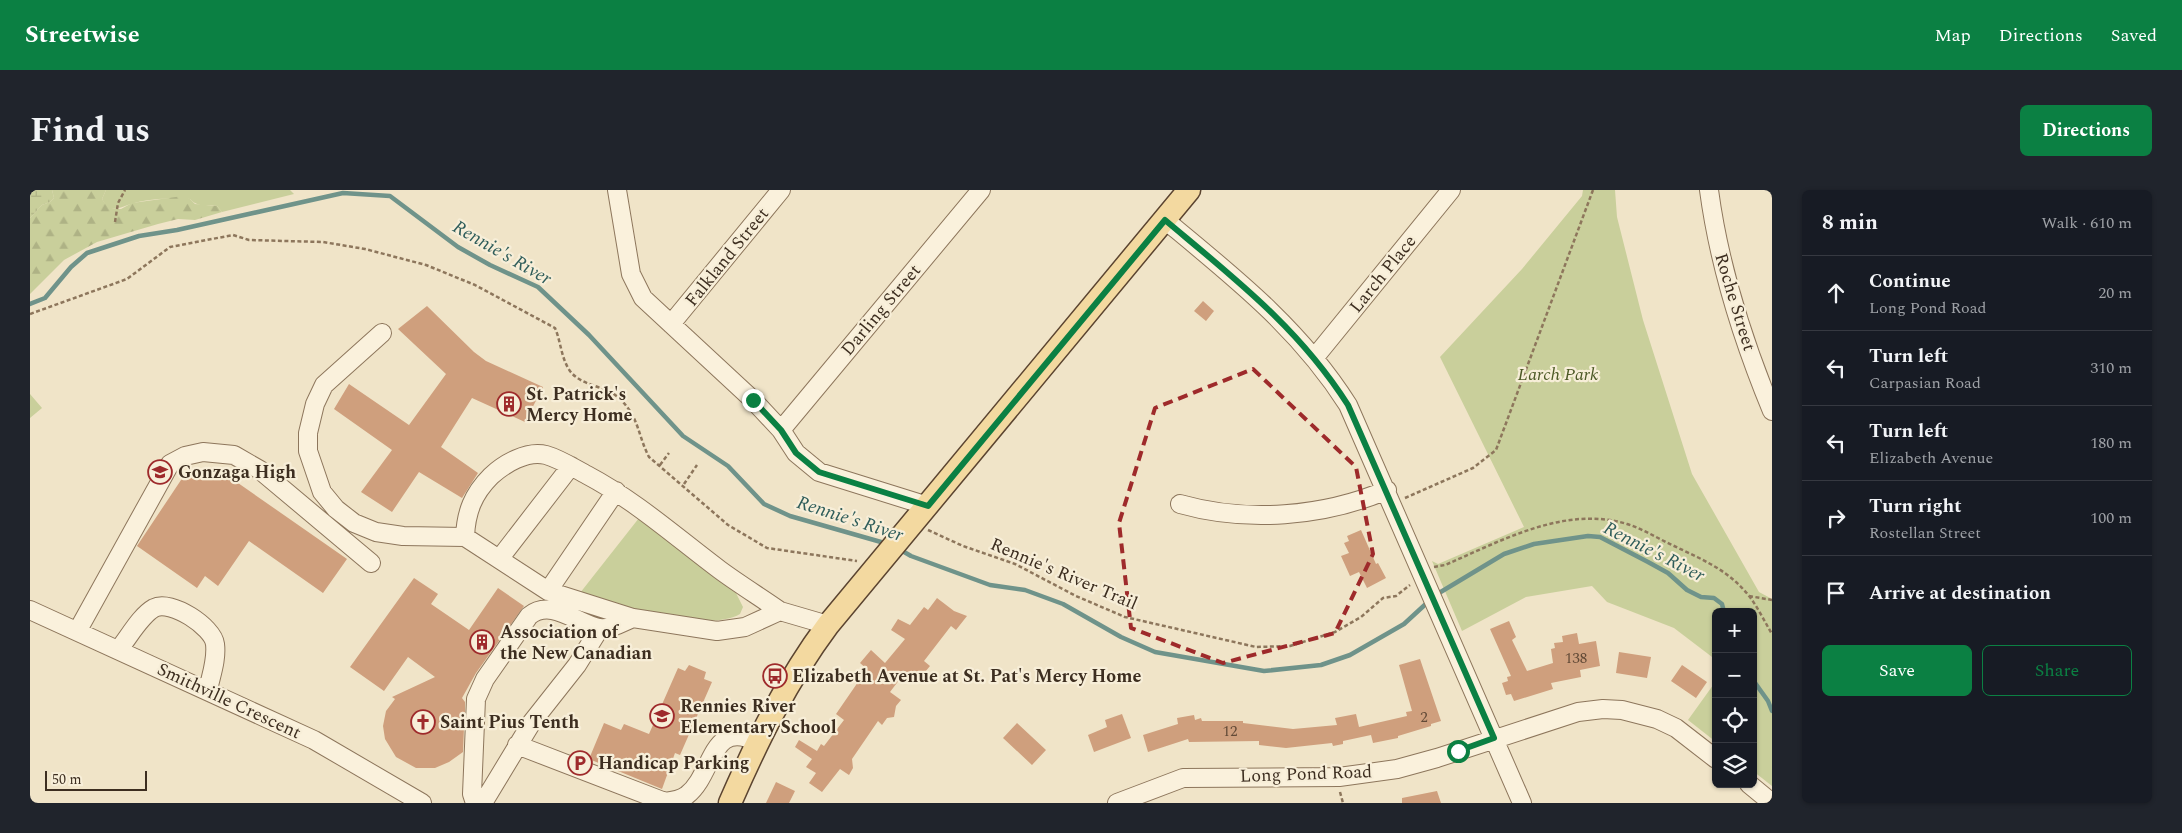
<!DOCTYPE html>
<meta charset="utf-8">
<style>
body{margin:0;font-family:Spectral,serif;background:#20242c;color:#f1f3f6}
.controls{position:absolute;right:15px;bottom:15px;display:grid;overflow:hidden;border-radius:8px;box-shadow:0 1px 4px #0004}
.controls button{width:45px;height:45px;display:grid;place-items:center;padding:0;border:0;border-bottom:1px solid #363941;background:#171b24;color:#f1f3f6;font:25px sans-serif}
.scale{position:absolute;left:15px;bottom:12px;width:102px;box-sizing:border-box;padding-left:5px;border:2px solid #3d2e20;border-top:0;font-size:14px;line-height:18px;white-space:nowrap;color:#3d2e20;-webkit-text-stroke:4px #f7eed8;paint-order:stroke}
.stop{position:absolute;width:15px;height:15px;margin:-11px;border:4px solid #0b8043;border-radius:50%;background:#fff}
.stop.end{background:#0b8043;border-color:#fff;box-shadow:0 1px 5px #0008}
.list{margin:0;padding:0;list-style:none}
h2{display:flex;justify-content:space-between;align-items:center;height:65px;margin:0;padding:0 20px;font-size:21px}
h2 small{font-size:16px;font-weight:400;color:#9ea1a6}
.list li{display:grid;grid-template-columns:32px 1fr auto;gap:15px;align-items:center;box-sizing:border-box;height:75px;padding:0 20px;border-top:1px solid #363941}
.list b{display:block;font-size:19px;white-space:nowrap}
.list p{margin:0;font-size:16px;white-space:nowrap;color:#9ea1a6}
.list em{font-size:16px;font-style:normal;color:#9ea1a6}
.actions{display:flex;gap:10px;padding:15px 20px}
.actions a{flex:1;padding:11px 0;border:1px solid #0b8043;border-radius:8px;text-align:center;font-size:18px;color:#0b8043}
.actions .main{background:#0b8043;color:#fff}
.icon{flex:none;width:28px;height:28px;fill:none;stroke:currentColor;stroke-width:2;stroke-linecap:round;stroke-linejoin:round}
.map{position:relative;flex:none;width:1742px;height:613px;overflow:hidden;border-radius:8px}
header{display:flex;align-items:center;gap:30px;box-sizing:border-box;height:70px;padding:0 25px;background:#0b8043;color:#fff}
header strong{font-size:24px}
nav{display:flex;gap:28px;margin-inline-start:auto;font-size:18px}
.intro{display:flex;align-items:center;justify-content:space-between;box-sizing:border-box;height:120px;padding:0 30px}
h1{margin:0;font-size:35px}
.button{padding:12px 22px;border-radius:8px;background:#0b8043;color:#fff;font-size:18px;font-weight:700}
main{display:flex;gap:30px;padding:0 30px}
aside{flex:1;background:#171b24;border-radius:8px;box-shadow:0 1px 4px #0004}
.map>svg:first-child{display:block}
.green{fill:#c9cf9b}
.forest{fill:url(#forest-firs)}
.wetland{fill:url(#wetland-marsh)}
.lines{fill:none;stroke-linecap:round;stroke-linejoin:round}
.stream{stroke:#6f938a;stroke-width:4.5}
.building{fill:#cf9f7d}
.minor-casing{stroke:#8d765c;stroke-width:20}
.major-casing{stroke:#5b4430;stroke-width:25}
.path{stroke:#8d765c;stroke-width:2.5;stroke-dasharray:4 2.5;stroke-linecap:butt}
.minor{stroke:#faf1dc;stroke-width:18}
.major{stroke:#f3d9a0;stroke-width:22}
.route{stroke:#0b8043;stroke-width:6}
.marked{fill:none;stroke:#9e2a2b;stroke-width:4;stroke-dasharray:10 6;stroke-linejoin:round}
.labels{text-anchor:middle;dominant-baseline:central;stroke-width:4.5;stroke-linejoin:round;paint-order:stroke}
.number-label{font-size:15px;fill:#624a37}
.street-label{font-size:18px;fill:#3d2e20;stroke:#f7eed8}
.park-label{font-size:18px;font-style:italic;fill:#4d5a26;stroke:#f7eed8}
.poi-label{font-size:18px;font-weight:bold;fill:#3d2e20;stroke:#f7eed8;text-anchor:start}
.water-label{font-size:19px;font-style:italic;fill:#2f5d5a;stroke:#f7eed8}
</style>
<header>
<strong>Streetwise</strong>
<nav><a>Map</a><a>Directions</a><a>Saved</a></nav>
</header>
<div class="intro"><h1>Find us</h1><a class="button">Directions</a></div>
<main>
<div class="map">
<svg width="1742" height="613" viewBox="0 0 1742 613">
<defs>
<pattern id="forest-firs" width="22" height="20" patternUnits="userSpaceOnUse" patternTransform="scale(1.25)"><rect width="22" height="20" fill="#c9cf9b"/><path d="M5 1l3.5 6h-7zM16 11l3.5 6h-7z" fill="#aeb285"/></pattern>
<pattern id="wetland-marsh" width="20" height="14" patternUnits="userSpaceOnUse" patternTransform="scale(1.25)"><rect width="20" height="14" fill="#c9cf9b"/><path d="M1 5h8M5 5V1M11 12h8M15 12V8" fill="none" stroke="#aeb285"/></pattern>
</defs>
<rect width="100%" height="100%" fill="#f0e4c8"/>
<path class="green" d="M76 0H260L264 4 192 22 187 16C176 14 168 18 160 9 146 7 115 9 101 14 92 17 88 19 78 19L72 9Z
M1553 0H1585L1587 27 1613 130 1662 284 1729 402 1742 409V596L1723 581V422H1686V470L1644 438 1577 412 1562 396 1496 407 1432 441 1402 371 1408 374 1494 337 1410 167 1492 79 1552 6Z
M0 204 12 218 0 228Z
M609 328 706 403 713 417 710 424C675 444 588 413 550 403Z
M1686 491V552L1658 530Z"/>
<path class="forest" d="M22 0H76L72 9 79 19H91L102 13 153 6 160 9 165 14 187 16 192 22 165 30 148 29 128 34 67 52 34 70 0 104V28L12 15 20 12 24 8Z"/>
<path class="wetland" d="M0 0H22L24 8 20 12 12 15 0 28Z"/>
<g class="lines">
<path class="stream" d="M0 114 15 108 41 77 57 63 109 46 147 40 313 3 360 6 428 57 460 75 508 97 559 145 653 246 698 276 734 314 760 326 858 354
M869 359 881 366 960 395 995 400 1033 414 1091 447 1125 462 1234 481 1291 475 1320 465 1374 434 1399 411
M1404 406 1474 364 1504 354 1558 346 1570 347 1618 372 1638 383 1657 400 1671 407 1684 408 1692 414 1694 422
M1723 490 1738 511 1742 521"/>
</g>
<path class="building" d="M1173 111 1184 121 1176 131 1164 121Z
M397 116 444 162 456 171 513 197 495 232 442 208 411 257 448 283 432 308 389 282 362 322 331 302 362 260 304 219 319 194 379 235 416 184 368 139Z
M185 277 317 369 293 403 219 351 188 396 175 386 167 398 107 356 159 278 176 290Z
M1331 340 1346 374 1348 373 1356 388 1337 398 1329 382 1320 386 1311 366 1319 363 1314 353 1319 351 1317 346Z
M384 388 408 404 401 414 439 440 468 398 494 416 446 483 432 508 435 512V526L432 527 434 537 433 562 419 572 405 578H386L366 567 355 549 353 536 356 521 365 509 362 507 405 487 378 467 354 501 320 477Z
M907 408 924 421 937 426 926 440 921 436 894 471 900 476 885 494 873 485 860 502 871 510 866 516 864 527 857 528 852 535 848 531 822 569 823 578 819 585 810 579 792 602 779 593 786 583 776 577 782 569 765 557 769 550 787 561 791 554 794 556 814 530 806 524 837 479 830 473 841 460 855 473 875 449 861 440 868 429 880 435 894 417 898 420Z
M1479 431 1486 447 1482 450 1497 481 1523 473 1521 459 1525 458 1524 453 1533 452 1532 446 1547 443 1549 454 1566 451 1570 476 1550 480 1551 487 1521 493 1523 499 1484 511 1481 504 1476 505 1472 493 1478 491 1477 487 1481 486 1460 439Z
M1589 462 1621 467 1617 488 1586 483Z
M1390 469 1411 531 1401 534V536L1368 546V548L1343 553 1341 545 1313 551V554L1303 556 1302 553 1256 558 1229 555V551L1159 552 1158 549 1118 562 1113 545 1148 534 1147 528 1164 525 1165 530 1171 528 1172 531H1213V533L1263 539 1307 535 1305 528 1326 524 1329 537 1377 526 1376 522 1382 521 1369 475Z
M659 475 676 482 674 489 682 492 650 565 645 563 632 599 559 569 574 533 591 540 594 534 619 544 648 478 655 481Z
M1652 475 1677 492 1666 508 1641 491Z
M1092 524 1101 548 1064 562 1058 545 1077 537 1075 530Z
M987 533 1016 560 1002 575 973 548Z
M746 592 765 601 759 613H736Z
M1407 601 1411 613H1372V608Z"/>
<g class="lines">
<g class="minor-casing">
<path id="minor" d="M587 0 601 84 613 108 723 210 751 240 766 263 789 282 898 316
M1679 0C1689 75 1713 151 1742 221
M1135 30C1204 87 1270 139 1318 215L1492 613
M641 134 751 0
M352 143 294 195 285 214 278 243V261L292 302 306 319 324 333 346 342 373 346 435 347 518 401 603 428 687 441 715 437 750 421C730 407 709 394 690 380 646 347 606 311 557 285 544 278 530 269 516 265 497 260 474 274 461 286 443 304 436 322 435 347
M1285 167 1421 0
M751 240 951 0
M1150 314C1217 333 1293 327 1357 300
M470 368 541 276
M518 401 586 301
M0 420 284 550 392 613
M750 421 798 435
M48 440 140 274 155 266 173 262 204 265 230 280 341 373
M89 459C99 447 110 426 124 418 141 409 183 437 185 454 187 470 181 485 178 500
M487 555 635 612C643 611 651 610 657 605 684 584 680 528 727 552
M1719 594 1742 613
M445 613 442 604 446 509 455 489 499 426C521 408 546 433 569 438 580 440 593 432 603 428
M453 613 502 532 547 475 570 438
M1087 613 1153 588 1309 587 1367 579 1407 568 1548 522 1573 519 1592 520 1627 529 1646 538 1686 569"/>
</g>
<g class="major-casing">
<path id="major" d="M700 613C727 551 757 490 798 435L1159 0"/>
</g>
<path class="path" d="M85 32 88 13 95 0
M0 124 97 89 140 57 203 45 219 50 293 52 335 59 396 75 445 95 525 138C531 152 531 168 540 181 552 197 576 195 590 209 609 227 608 246 619 267L698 335 737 358 827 371
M630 275 639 263
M654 294 667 275
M1375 308 1443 278 1466 260 1563 0
M898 340 933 356 985 374 1046 406 1095 427 1226 457 1260 456 1305 442 1331 427 1353 408 1366 406 1380 395
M1404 377 1415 375C1471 351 1535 315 1597 334 1613 339 1627 348 1642 355 1667 367 1694 378 1713 399 1725 411 1733 429 1742 444
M1719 406 1742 410
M1310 602 1313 613"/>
<use href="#minor" class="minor"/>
<use href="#major" class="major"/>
</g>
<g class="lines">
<path class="route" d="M723 210 751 240 766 263 789 282 898 316 1135 30C1204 88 1269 138 1318 215L1464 548 1428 561"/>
</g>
<path class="marked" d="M1223 179 1326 277 1343 364 1305 443 1193 473 1101 438 1089 333 1125 218Z"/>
<defs>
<g id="building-ring" transform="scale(1.25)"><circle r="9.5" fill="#f7eed8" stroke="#9e2a2b" stroke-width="1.5"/><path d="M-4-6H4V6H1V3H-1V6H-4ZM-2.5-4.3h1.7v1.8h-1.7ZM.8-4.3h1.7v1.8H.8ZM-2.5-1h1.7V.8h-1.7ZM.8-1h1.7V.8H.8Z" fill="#9e2a2b"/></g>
<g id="school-ring" transform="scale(1.25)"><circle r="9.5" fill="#f7eed8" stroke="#9e2a2b" stroke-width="1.5"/><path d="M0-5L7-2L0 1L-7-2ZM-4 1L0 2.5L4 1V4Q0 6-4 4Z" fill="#9e2a2b"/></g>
<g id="bus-ring" transform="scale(1.25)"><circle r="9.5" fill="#f7eed8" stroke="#9e2a2b" stroke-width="1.5"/><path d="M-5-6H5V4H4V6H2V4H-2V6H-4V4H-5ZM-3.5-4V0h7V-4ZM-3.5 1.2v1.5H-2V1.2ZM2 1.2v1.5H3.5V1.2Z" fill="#9e2a2b"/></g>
<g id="church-ring" transform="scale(1.25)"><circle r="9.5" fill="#f7eed8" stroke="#9e2a2b" stroke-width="1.5"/><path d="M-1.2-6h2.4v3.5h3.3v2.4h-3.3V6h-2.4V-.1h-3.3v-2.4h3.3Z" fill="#9e2a2b"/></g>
<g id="parking-ring" transform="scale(1.25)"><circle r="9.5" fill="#f7eed8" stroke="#9e2a2b" stroke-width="1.5"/><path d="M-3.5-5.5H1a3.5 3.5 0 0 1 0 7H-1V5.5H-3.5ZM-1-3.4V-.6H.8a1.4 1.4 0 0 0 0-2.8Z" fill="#9e2a2b"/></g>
</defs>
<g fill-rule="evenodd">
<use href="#building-ring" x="479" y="214"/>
<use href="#school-ring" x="130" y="282"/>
<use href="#building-ring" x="452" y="452"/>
<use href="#bus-ring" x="745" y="486"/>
<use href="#school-ring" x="632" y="526"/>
<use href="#church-ring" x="393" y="532"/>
<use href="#parking-ring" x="550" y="573"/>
</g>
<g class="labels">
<g class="number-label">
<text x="1546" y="468">138</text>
<text x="1394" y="527">2</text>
<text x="1200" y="541">12</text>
</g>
<g class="street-label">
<text transform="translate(697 67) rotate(-51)">Falkland Street</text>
<text transform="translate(1353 84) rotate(-51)">Larch Place</text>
<text transform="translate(1705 112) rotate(73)">Roche Street</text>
<text transform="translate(851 120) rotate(-50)">Darling Street</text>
<text transform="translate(1034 384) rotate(23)">Rennie's River Trail</text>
<text transform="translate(199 511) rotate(25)">Smithville Crescent</text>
<text transform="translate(1276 584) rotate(-2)">Long Pond Road</text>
</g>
<g class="park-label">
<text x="1528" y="184">Larch Park</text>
</g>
<g class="poi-label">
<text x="496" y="204">St. Patrick's<tspan x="496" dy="21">Mercy Home</tspan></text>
<text x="148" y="282">Gonzaga High</text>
<text x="470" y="442">Association of<tspan x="470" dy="21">the New Canadian</tspan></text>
<text x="762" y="486">Elizabeth Avenue at St. Pat's Mercy Home</text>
<text x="650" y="516">Rennies River<tspan x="650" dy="21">Elementary School</tspan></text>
<text x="410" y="532">Saint Pius Tenth</text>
<text x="568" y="573">Handicap Parking</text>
</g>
<g class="water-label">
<text transform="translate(472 63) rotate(30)">Rennie's River</text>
<text transform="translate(820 329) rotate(18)">Rennie's River</text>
<text transform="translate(1624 362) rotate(27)">Rennie's River</text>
</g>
</g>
</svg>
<div class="controls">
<button>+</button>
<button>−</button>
<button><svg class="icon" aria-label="locate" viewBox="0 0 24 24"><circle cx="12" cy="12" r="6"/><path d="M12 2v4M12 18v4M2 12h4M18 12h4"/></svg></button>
<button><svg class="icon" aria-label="layers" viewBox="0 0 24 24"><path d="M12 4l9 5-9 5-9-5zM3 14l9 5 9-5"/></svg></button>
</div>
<div class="scale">50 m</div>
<div class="stop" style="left:1428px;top:561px"></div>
<div class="stop end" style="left:723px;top:210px"></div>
</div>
<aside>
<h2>8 min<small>Walk · 610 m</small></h2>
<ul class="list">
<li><svg class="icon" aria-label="ahead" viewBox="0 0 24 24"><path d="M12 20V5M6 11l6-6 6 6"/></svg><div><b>Continue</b><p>Long Pond Road</p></div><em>20 m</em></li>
<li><svg class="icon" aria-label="left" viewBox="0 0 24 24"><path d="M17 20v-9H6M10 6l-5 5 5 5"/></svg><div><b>Turn left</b><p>Carpasian Road</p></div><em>310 m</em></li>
<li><svg class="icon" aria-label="left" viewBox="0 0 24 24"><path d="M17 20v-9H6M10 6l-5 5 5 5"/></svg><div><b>Turn left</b><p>Elizabeth Avenue</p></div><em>180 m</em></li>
<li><svg class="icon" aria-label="right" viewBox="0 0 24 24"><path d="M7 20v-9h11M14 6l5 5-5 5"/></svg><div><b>Turn right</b><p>Rostellan Street</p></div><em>100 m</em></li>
<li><svg class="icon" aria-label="arrive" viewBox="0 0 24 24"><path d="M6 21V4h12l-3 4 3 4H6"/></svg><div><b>Arrive at destination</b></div></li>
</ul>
<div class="actions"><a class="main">Save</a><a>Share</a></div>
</aside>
</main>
